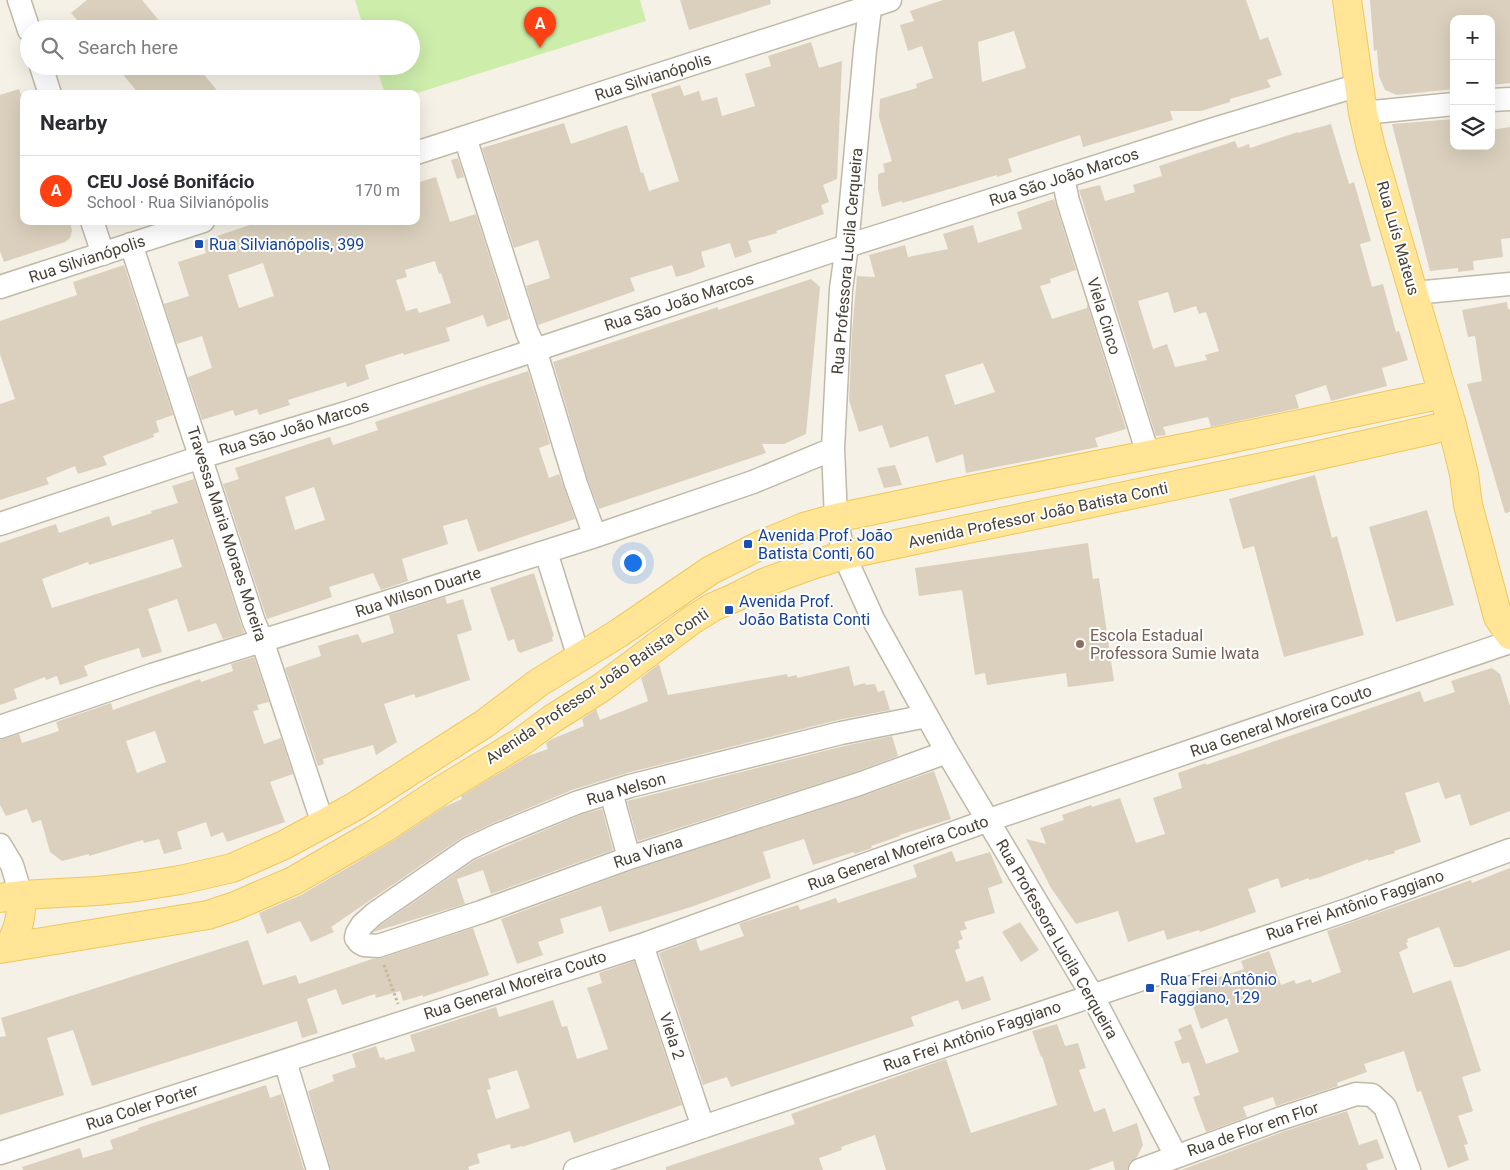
<!DOCTYPE html>
<meta charset="utf-8">
<style>
body{margin:0;font-family:Roboto,sans-serif;background:#f2f2f3;color:#2b2b33}
.controls{position:absolute;right:15px;top:15px;display:grid;overflow:hidden;border-radius:10px;box-shadow:0 5px 20px #0002}
.controls button{width:45px;height:45px;display:grid;place-items:center;padding:0;border:0;border-bottom:1px solid #e1e1e2;background:#fff;color:#2b2b33;font:25px sans-serif}
.you{position:absolute;left:632px;top:562px;width:18px;height:18px;margin:-12px;border:4px solid #fff;border-radius:50%;background:#1a73e8;box-shadow:0 0 0 8px #1a73e833}
.badge{display:grid;place-items:center;width:32px;height:32px;border-radius:50%;background:#ff4013;color:#fff;font-size:16px;font-weight:700}
.pin{position:absolute;translate:-50% -41px;filter:drop-shadow(0 1px 2px #0008)}
.pin::after{content:'';position:absolute;top:26px;width:18px;height:15px;background:inherit;clip-path:polygon(0 0,100% 0,50% 100%)}
.list{margin:0;padding:0;list-style:none}
h2{display:flex;justify-content:space-between;align-items:center;height:65px;margin:0;padding:0 20px;font-size:21px}
h2 small{font-size:16px;font-weight:400;color:#7c7c81}
.list li{display:grid;grid-template-columns:32px 1fr auto;gap:15px;align-items:center;box-sizing:border-box;height:70px;padding:0 20px;border-top:1px solid #e1e1e2}
.list b{display:block;font-size:19px;white-space:nowrap}
.list p{margin:0;font-size:16px;white-space:nowrap;color:#7c7c81}
.list em{font-size:16px;font-style:normal;color:#7c7c81}
.icon{flex:none;width:28px;height:28px;fill:none;stroke:currentColor;stroke-width:2;stroke-linecap:round;stroke-linejoin:round}
.map{position:relative;flex:none;width:1510px;height:1170px;overflow:hidden}
.search{position:absolute;background:#fff;box-shadow:0 5px 20px #0002;left:20px;top:20px;width:400px;height:55px;display:flex;align-items:center;gap:12px;box-sizing:border-box;padding:0 18px;border-radius:28px;color:#7c7c81;font-size:19px}
.panel{position:absolute;background:#fff;box-shadow:0 5px 20px #0002;left:20px;top:90px;width:400px;height:135px;border-radius:10px}
.map>svg:first-child{display:block}
.green{fill:#cdedab}
.building{fill:#dbd0bd;fill-rule:evenodd}
.lines{fill:none;stroke-linecap:round;stroke-linejoin:round}
.minor-casing{stroke:#c1b9a8;stroke-width:25}
.major-casing{stroke:#efc85a;stroke-width:30}
.path{stroke:#c4b698;stroke-width:3;stroke-dasharray:2.5 2.5;stroke-linecap:butt}
.minor{stroke:#fff;stroke-width:22}
.major{stroke:#ffe595;stroke-width:28}
.transit-dot{fill:#1a4fb4;stroke:#fff;stroke-width:2}
.education-dot{fill:#8d6e63;stroke:#fff;stroke-width:2}
.labels{text-anchor:middle;dominant-baseline:central;stroke-width:4;stroke-linejoin:round;paint-order:stroke}
.street-label{font-size:16px;fill:#484135;stroke:#fff}
.transit-label{font-size:16px;fill:#164399;stroke:#fff;text-anchor:start}
.education-label{font-size:16px;fill:#785e54;stroke:#fff;text-anchor:start}
</style>
<div class="map">
<svg width="1510" height="1170" viewBox="0 0 1510 1170">
<rect width="100%" height="100%" fill="#f5f1e6"/>
<path class="green" d="M355 0H640L646 21 414 94H385L376 66H411V29H364Z"/>
<path class="building" d="M87 0H142L166 29H85L71 13Z
M680 0H770L771 4 689 30Z
M943 0H1246L1260 40 1268 37 1282 75 1267 80 1271 87 1230 99V102L1201 111H1170L1173 120 1083 147 1080 135 1008 159 1012 172 997 177V175L902 203V201L882 207 878 189V174L885 172 883 164 892 161 879 117 880 99 917 88 916 84 933 78 922 46 908 51 900 25 914 21 910 11ZM1014 31 1026 68 982 82 978 42Z
M1370 0H1510V83L1491 85V19H1454V89L1397 95 1385 90 1379 76 1377 50 1374 51Z
M811 42 819 68 842 61 837 179 823 185 829 202 821 205 824 214 776 231 777 233 748 241 752 252 735 258 730 243 701 252 705 267 690 273 676 277 672 265 630 278 635 291 538 325 526 286 550 278 538 240 514 248 482 148 564 123 571 144 627 125 641 173 643 172 649 191 679 181 651 94 680 85 684 96 699 91 702 101 717 97 722 116 755 106 745 74 771 66 768 56Z
M116 66H197L220 94H139Z
M19 89 24 104V221H70L72 231 70 238 65 242 4 262 0 251V95Z
M1454 119V146H1491V130L1510 127V238L1501 239 1503 257 1473 261 1474 270 1458 272V268L1430 271 1392 124Z
M1331 124 1349 184 1354 182 1371 241 1360 244 1372 287 1383 284 1396 332 1399 331 1408 360 1382 368 1387 386 1331 401 1326 385 1295 395 1299 408 1211 427 1208 417 1163 427 1166 435 1156 436 1079 190 1100 185 1105 201 1135 192 1133 185 1162 176 1159 166 1235 141 1238 148 1249 144 1250 148 1298 132V133ZM1168 292 1174 313 1196 306 1199 314 1206 312 1219 351 1205 355 1207 360 1175 367 1167 344 1153 349 1138 301Z
M458 158 464 177 457 179 451 160Z
M436 177 450 222 476 214 509 319 487 327 483 315 446 328 450 341 404 355 403 353 365 365 369 379 347 387 346 382 288 400 290 405 259 415 257 409 235 416 233 410 202 420 188 377 212 368 202 336 177 344 164 304 189 296 178 262 206 253 202 241 262 221H416V183ZM435 261 439 274 441 273 451 303 419 313 417 308 406 311 396 280 407 277 405 270ZM263 263 274 296 239 308 228 275Z
M1054 199 1076 270 1050 279 1051 283 1040 286 1052 319 1087 308V303L1126 429 1095 438 1098 447 966 473 963 454 936 463 928 436 890 448 882 425 859 432 849 400 852 332 857 276 875 277 869 255 905 245 908 257 948 249 943 234 973 225 978 243 1022 229 1017 212ZM983 363 995 392 955 405 945 375Z
M124 265 173 415 156 421 159 432 153 434 154 437 103 456 107 465 78 474 75 466 46 478 49 484 0 500V404L15 399 0 354V321L77 295 73 282Z
M811 279 820 287 806 434 784 444H762L766 453 599 509 588 480 553 362 718 307V310Z
M1507 302 1508 309H1510V512L1505 513 1467 384 1482 381 1475 336 1468 337 1462 310Z
M528 371 550 444 539 448 549 478 559 474 575 519 478 552 467 519 443 526 448 544 402 559 408 581 381 590 373 573 329 587 332 597 267 619 223 484 239 479 235 468 330 437 333 445 378 430 375 422ZM314 487 325 520 295 530 285 497Z
M895 465 902 485 884 488 877 468Z
M1315 475 1332 538 1337 536 1364 635 1284 657 1254 546 1243 549 1229 499Z
M194 479 244 633 223 639 216 623 188 632 177 599 148 609 162 652 142 658 139 648 100 660 84 666 88 676 60 685 57 676 46 680 45 677 14 689 17 699 0 705V543L56 524 59 533 109 516 112 526 152 513 151 511 178 503 172 486ZM173 539 182 567 52 608 42 579 88 562 89 565Z
M1427 510 1454 605 1396 622 1369 527Z
M1088 543 1093 579 1099 578 1114 681 1068 687 1066 673 987 685 985 673 975 675 962 590 919 596 915 568Z
M534 573 554 636 552 637 553 641 520 653 519 651 518 652 514 639 508 641 490 588Z
M445 597 447 604 463 599 472 630 457 635 470 680 416 698 414 694 384 704 397 742 376 755 373 745 323 759 324 764 318 766 285 668 321 656 318 646 333 641 358 634 362 643 394 633 389 615Z
M254 657 269 702 257 705 259 710 253 711 264 744 281 738 293 774 270 782 285 822 227 842 223 832 211 837 206 822 177 832 182 849 164 854 159 839 144 843 143 840 89 856V854L62 861 50 852 41 820 32 823 27 809 6 816 0 805V740L19 734 22 743 59 731 56 722 111 703 113 710 200 679 201 682 233 671 231 664ZM155 731 166 762 137 773 126 741Z
M659 664 668 695 787 674 788 677 797 675V678L849 666 854 686 865 683 866 685 875 684 878 692 884 690 890 710 838 720 627 773 572 790 493 823 461 838 331 927 334 932 311 942 300 921 267 934 259 913 301 895 391 842 444 807 462 799 461 796 528 756 548 749 546 743 552 739 584 726 582 719 596 709 600 720 648 701 641 678Z
M1492 668 1500 674 1510 706V811L1470 826 1460 794 1445 799 1439 782 1405 793 1421 842 1394 851 1395 853 1368 861V859L1320 877 1309 880V878L1281 888 1278 878 1248 889 1256 912 1200 932 1199 930 1167 940 1164 930 1128 942 1118 911 1076 924 1051 888 1026 839 1046 844 1040 828 1064 820 1062 815 1091 805 1092 807 1120 798 1136 843 1165 834 1153 798 1182 788 1178 773 1206 763V765L1420 691 1424 702 1455 692 1451 681Z
M892 736 898 756 855 772 638 841 627 801 844 746Z
M934 771 951 819 899 835 900 836 871 846 872 848 854 854V852L813 865 804 839 763 852 771 878 691 907 609 932 601 906 560 919 564 933 538 942 543 955 517 964 501 919 633 870 863 796Z
M602 809 613 850 491 894 483 870 457 879 465 904 373 932 382 924 475 860 580 815Z
M952 851 956 862 990 852 1003 883 988 888 995 913 964 922 967 929 960 931 963 939 958 941 960 948 955 950 966 982 983 976 991 1000 962 1010 958 1000 911 1017 914 1026 731 1087 727 1077 703 1085 659 953 696 939 700 951 744 936 739 924 744 922 798 905 800 910 836 898 838 903 917 877 913 865Z
M1510 868V950L1461 967H1454L1439 927 1407 939 1408 942 1406 943 1408 948 1399 952 1413 993 1451 980 1481 1071 1462 1077 1473 1111 1458 1116 1468 1144 1464 1145 1469 1160 1448 1168 1421 1091 1417 1092 1404 1051 1364 1064 1367 1072 1337 1083 1338 1086 1276 1106 1273 1097 1243 1107 1247 1117 1206 1132 1193 1097 1200 1095 1189 1062 1182 1064 1174 1042 1182 1039 1178 1029 1191 1024 1206 1064 1239 1052 1227 1018 1201 1029 1188 992 1215 982 1214 979 1244 969 1241 961 1269 951 1281 985 1294 980 1296 984 1311 979 1312 983 1341 972 1327 931 1471 880 1472 883Z
M1020 922 1039 950 1021 962 1002 932Z
M473 928 489 975 423 997V995L403 1001 400 991 376 998 375 994 342 1005 336 989 307 999 318 1033 302 1038 297 1021 92 1086 73 1030 47 1038 64 1095 0 1115V1037L6 1036 1 1018 248 940 263 985 296 975 299 984 372 959 382 958Z
M634 961 682 1105 574 1143 570 1131 522 1147V1146L511 1149 510 1144 477 1154 480 1163 468 1167 469 1170H331L308 1091 334 1081 332 1075 356 1067 352 1054 376 1046 380 1058 384 1057 385 1060 415 1051 410 1035 496 1007 499 1017 553 1000 562 1027 567 1026 577 1059 593 1054 608 1049 587 988 602 983 599 973ZM517 1070 530 1108 496 1119 487 1090 491 1089 488 1079Z
M1057 1024 1065 1046 1078 1043 1086 1068 1079 1070 1094 1112 1105 1108 1113 1132 1137 1123 1143 1145 1137 1157 1130 1162 1127 1170H1115L1113 1161 1088 1170H886L875 1135 841 1147 842 1150 819 1158 823 1170H666V1167L795 1124 791 1114 946 1059 971 1133 1057 1105 1042 1056 1041 1057 1032 1031Z
M266 1085 270 1098 281 1094 304 1170H23L22 1167 80 1148 83 1158 113 1149 110 1140 139 1130 138 1128Z
M1347 1111 1359 1145 1377 1139 1384 1158 1366 1164 1368 1170H1181L1285 1131Z"/>
<g class="lines">
<g class="minor-casing">
<path id="minor" d="M19 0 29 30
M871 0 865 50 847 246 841 289 833 449 836 518 844 555 873 619 947 752 1092 995 1176 1156
M41 66 50 94
M1491 100 1510 99
M1363 113 1454 104
M465 137 527 332 535 349 576 484 595 536
M416 153 890 0
M1063 178 1068 201 1148 454
M92 221 103 254
M131 244 254 622 262 640 323 824
M0 287 203 221
M1414 293 1510 284
M0 524 201 457 349 412 847 246 1211 130 1359 85
M546 552 579 658
M927 716 841 733 630 786 576 803 498 835 468 849 374 914 362 925 357 933 356 938 359 942 364 945 378 946 481 912 629 858 859 784 947 752
M0 727 152 675 387 602 595 536 753 482 833 449
M611 792 629 858
M0 845 12 865 21 895
M642 945 703 1127
M285 1061 318 1170
M0 1153 642 945 989 820 1510 642
M575 1170 1350 909 1510 850
M1140 1170 1279 1119 1356 1094 1372 1095 1385 1107 1409 1170"/>
</g>
<g class="major-casing">
<path id="major" d="M1347 0 1363 113 1371 148 1452 425 1464 474 1468 505 1498 617 1510 635
M0 898 21 895 97 891 136 887 180 880 232 868 284 845 354 807 484 724 538 683 619 633 711 570 763 544 804 527 836 518 985 487 1214 442 1443 394
M9 947C19 928 22 916 21 895
M0 949 208 915 235 906 293 881 383 829 445 788 521 742 552 719 601 688 692 620 713 607 734 598 766 582 809 566 844 555 1306 458 1452 425"/>
</g>
<path class="path" d="M384 965 398 1004"/>
<use href="#minor" class="minor"/>
<use href="#major" class="major"/>
</g>
<g class="transit-dot">
<rect x="194" y="239" width="10" height="10" rx="2.5"/>
<rect x="743" y="539" width="10" height="10" rx="2.5"/>
<rect x="724" y="605" width="10" height="10" rx="2.5"/>
<rect x="1145" y="983" width="10" height="10" rx="2.5"/>
</g>
<circle class="education-dot" cx="1080" cy="644" r="5"/>
<g class="labels">
<g class="street-label">
<text transform="translate(653 77) rotate(-18)">Rua Silvianópolis</text>
<text transform="translate(1064 177) rotate(-18)">Rua São João Marcos</text>
<text transform="translate(1398 238) rotate(74)">Rua Luís Mateus</text>
<text transform="translate(87 259) rotate(-18)">Rua Silvianópolis</text>
<text transform="translate(847 261) rotate(-85)">Rua Professora Lucila Cerqueira</text>
<text transform="translate(679 302) rotate(-18)">Rua São João Marcos</text>
<text transform="translate(1104 316) rotate(73)">Viela Cinco</text>
<text transform="translate(294 428) rotate(-17)">Rua São João Marcos</text>
<text transform="translate(1038 515) rotate(-12)">Avenida Professor João Batista Conti</text>
<text transform="translate(227 534) rotate(72)">Travessa Maria Moraes Moreira</text>
<text transform="translate(418 592) rotate(-18)">Rua Wilson Duarte</text>
<text transform="translate(597 686) rotate(-34)">Avenida Professor João Batista Conti</text>
<text transform="translate(1281 721) rotate(-19)">Rua General Moreira Couto</text>
<text transform="translate(626 789) rotate(-16)">Rua Nelson</text>
<text transform="translate(648 852) rotate(-18)">Rua Viana</text>
<text transform="translate(898 853) rotate(-20)">Rua General Moreira Couto</text>
<text transform="translate(1355 905) rotate(-19)">Rua Frei Antônio Faggiano</text>
<text transform="translate(1057 939) rotate(60)">Rua Professora Lucila Cerqueira</text>
<text transform="translate(515 985) rotate(-18)">Rua General Moreira Couto</text>
<text transform="translate(672 1036) rotate(72)">Viela 2</text>
<text transform="translate(972 1036) rotate(-19)">Rua Frei Antônio Faggiano</text>
<text transform="translate(142 1107) rotate(-18)">Rua Coler Porter</text>
<text transform="translate(1253 1129) rotate(-19)">Rua de Flor em Flor</text>
</g>
<g class="transit-label">
<text x="209" y="244">Rua Silvianópolis, 399</text>
<text x="758" y="535">Avenida Prof. João<tspan x="758" dy="18">Batista Conti, 60</tspan></text>
<text x="739" y="601">Avenida Prof.<tspan x="739" dy="18">João Batista Conti</tspan></text>
<text x="1160" y="979">Rua Frei Antônio<tspan x="1160" dy="18">Faggiano, 129</tspan></text>
</g>
<g class="education-label">
<text x="1090" y="635">Escola Estadual<tspan x="1090" dy="18">Professora Sumie Iwata</tspan></text>
</g>
</g>
</svg>
<div class="controls">
<button>+</button>
<button>−</button>
<button><svg class="icon" aria-label="layers" viewBox="0 0 24 24"><path d="M12 4l9 5-9 5-9-5zM3 14l9 5 9-5"/></svg></button>
</div>
<div class="you"></div>
<div class="pin badge" style="left:540px;top:48px">A</div>
<div class="search"><svg class="icon" aria-label="search" viewBox="0 0 24 24"><circle cx="10" cy="10" r="6"/><path d="M15 15l6 6"/></svg>Search here</div>
<section class="panel">
<h2>Nearby<small></small></h2>
<ul class="list">
<li><span class="badge">A</span><div><b>CEU José Bonifácio</b><p>School · Rua Silvianópolis</p></div><em>170 m</em></li>
</ul>
</section>
</div>
